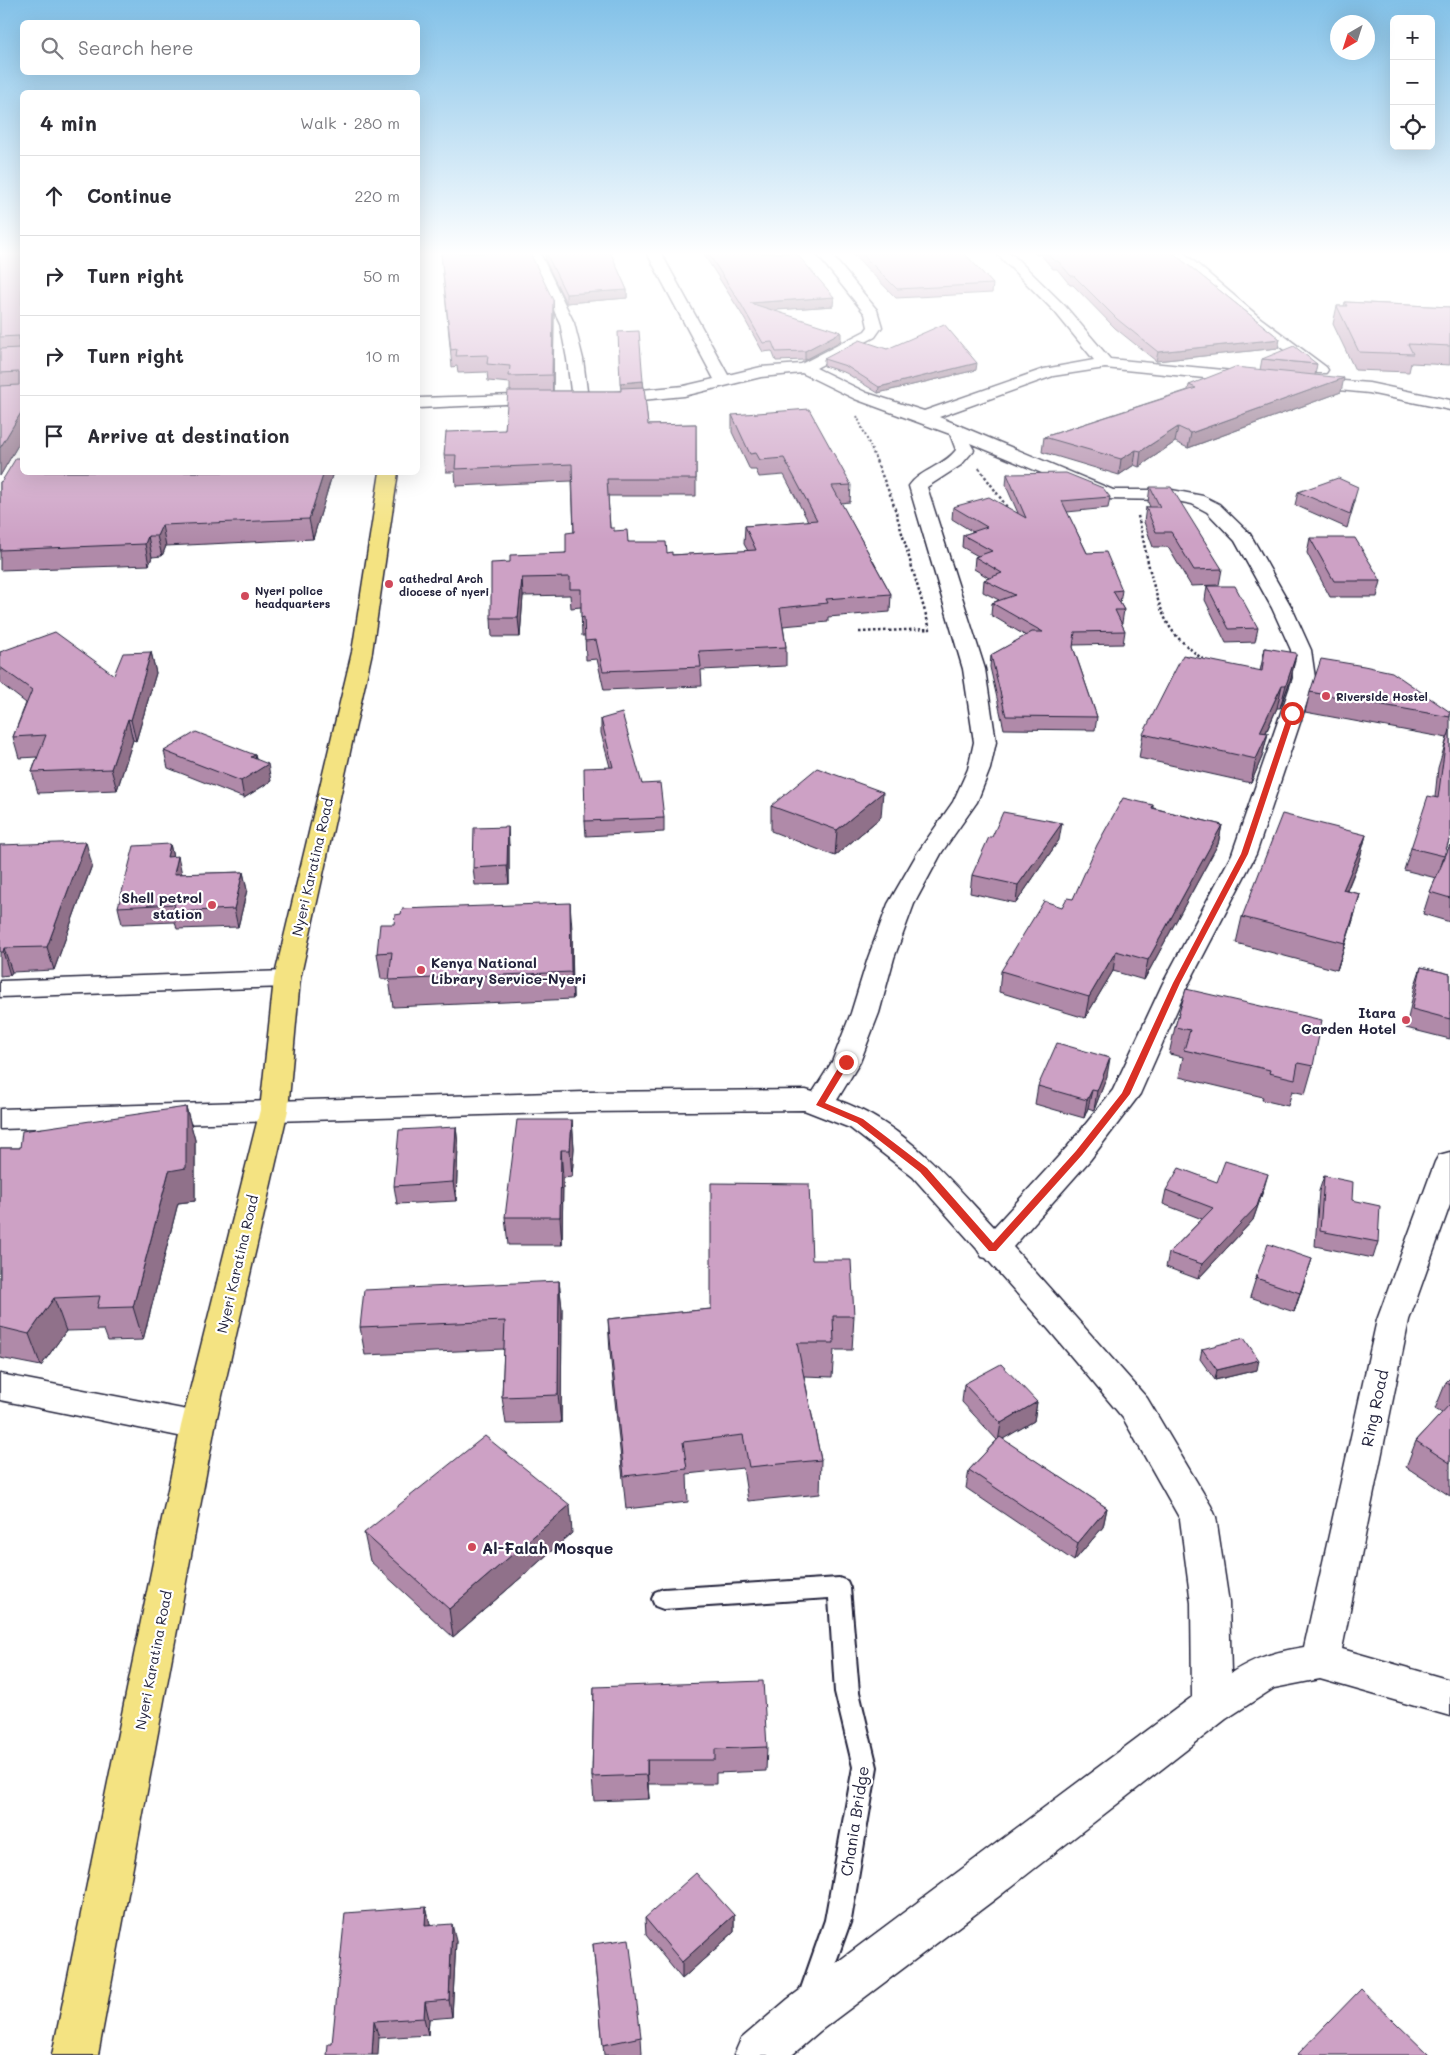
<!DOCTYPE html>
<meta charset="utf-8">
<style>
body{margin:0;font-family:Mali,sans-serif;background:#f2f2f3;color:#2b2b33}
.controls{position:absolute;right:15px;top:15px;display:grid;overflow:hidden;border-radius:8px;box-shadow:0 5px 20px #0002}
.controls button{width:45px;height:45px;display:grid;place-items:center;padding:0;border:0;border-bottom:1px solid #e1e1e2;background:#fff;color:#2b2b33;font:25px sans-serif}
.compass{position:absolute;left:1330px;top:15px;width:45px;height:45px;border-radius:50%;background:#fff;box-shadow:0 5px 20px #0002;rotate:219deg}
.stop{position:absolute;width:15px;height:15px;margin:-11px;border:4px solid #d93025;border-radius:50%;background:#fff}
.stop.end{background:#d93025;border-color:#fff;box-shadow:0 1px 5px #0008}
.list{margin:0;padding:0;list-style:none}
h2{display:flex;justify-content:space-between;align-items:center;height:65px;margin:0;padding:0 20px;font-size:21px}
h2 small{font-size:16px;font-weight:400;color:#7c7c81}
.list li{display:grid;grid-template-columns:32px 1fr auto;gap:15px;align-items:center;box-sizing:border-box;height:80px;padding:0 20px;border-top:1px solid #e1e1e2}
.list b{display:block;font-size:19px;white-space:nowrap}
.list em{font-size:16px;font-style:normal;color:#7c7c81}
.icon{flex:none;width:28px;height:28px;fill:none;stroke:currentColor;stroke-width:2;stroke-linecap:round;stroke-linejoin:round}
.map{position:relative;flex:none;width:1450px;height:2055px;overflow:hidden}
.search{position:absolute;background:#fff;box-shadow:0 5px 20px #0002;left:20px;top:20px;width:400px;height:55px;display:flex;align-items:center;gap:12px;box-sizing:border-box;padding:0 18px;border-radius:8px;color:#7c7c81;font-size:19px}
.panel{position:absolute;background:#fff;box-shadow:0 5px 20px #0002;left:20px;top:90px;width:400px;height:385px;border-radius:8px}
.map>svg:first-child{display:block}
.lines{fill:none;stroke-linecap:round;stroke-linejoin:round}
.service-casing{stroke:#22223b;stroke-width:4}
.minor-casing{stroke:#22223b;stroke-width:3}
.trunk-casing{stroke:#22223b;stroke-width:3}
.path-far1{stroke:#22223b;stroke-width:2;stroke-dasharray:2 2;stroke-linecap:butt}
.path{stroke:#22223b;stroke-width:2.5;stroke-dasharray:2.5 2.5;stroke-linecap:butt}
.service{fill:#fff;fill-rule:evenodd}
.minor{fill:#fff;fill-rule:evenodd}
.trunk{fill:#f4e382;fill-rule:evenodd}
.wall{fill:#b08aa9;stroke:#22223b}
.shaded-wall{fill:#90718a;stroke:#22223b}
.building{fill:#cda1c5;stroke:#22223b}
.route{fill:#d93025}
.poi-dot{fill:#d1495b;stroke:#fff;stroke-width:2}
.labels{text-anchor:middle;dominant-baseline:central;stroke-width:4.5;stroke-linejoin:round;paint-order:stroke}
.far-poi-label{font-size:11px;font-weight:bold;fill:#22223b;stroke:#fff;text-anchor:start}
.street-label{font-size:14px;fill:#22223b;stroke:#fff}
.poi-label{font-size:14px;font-weight:bold;fill:#22223b;stroke:#fff;text-anchor:end}
.near-street-label{font-size:16px;fill:#22223b;stroke:#fff}
.near-poi-label{font-size:16px;font-weight:bold;fill:#22223b;stroke:#fff;text-anchor:start}
</style>
<div class="map">
<svg width="1450" height="2055" viewBox="0 0 1450 2055">
<rect width="100%" height="100%" fill="#fff"/>
<filter id="ink" filterUnits="userSpaceOnUse"><feTurbulence type="fractalNoise" baseFrequency=".02" numOctaves="2"/><feDisplacementMap in="SourceGraphic" scale="10" xChannelSelector="R" yChannelSelector="G"/><feConvolveMatrix kernelMatrix="1 2 1 2 8 2 1 2 1" color-interpolation-filters="sRGB"/></filter>
<g filter="url(#ink)">
<g class="lines">
<g class="service-casing">
<path id="service" d="M839 1578 847 1581 850 1588 859 1692 877 1767 851 1920 820 2006 811 2010 802 2006 798 1997 825 1920 853 1767 835 1692 829 1598 663 1609 655 1606 652 1599 655 1592 663 1589Z"/>
</g>
<g class="minor-casing">
<path id="minor" d="M526 253H540L574 323 583 359 588 399 586 402H574L572 399 567 359 560 323Z
M647 253H661L728 375 761 367 801 364 865 331 868 327 865 314 816 253H830L877 310 882 327 875 337 816 368 867 393 924 411 1044 369 1094 360 1055 312 996 253H1011L1065 306 1110 359 1254 373 1262 378 1254 383 1105 368 1053 376 939 417 1113 490H1172L1203 496 1219 504 1250 534 1292 608 1311 650 1315 678 1256 854 1189 983 1140 1094 1090 1160 1013 1247 1147 1398 1211 1506 1216 1517 1229 1603 1231 1673C1256 1657 1275 1652 1304 1647L1377 1320 1435 1162 1439 1155 1450 1152V1205L1409 1320 1342 1649 1450 1680V1716L1320 1679 1274 1688 1226 1719 998 1897 820 2031 792 2055H734L741 2039 788 1999 1192 1697 1191 1603 1180 1519 1123 1418 1050 1331 986 1258 982 1257 977 1249 913 1177 850 1128 804 1110 585 1112 0 1129V1109L585 1092 806 1090 813 1092 832 1062 851 1013 868 958 888 904 918 852 953 802 968 769 974 742 963 669 909 486C920 470 944 466 956 450L950 434 855 399 802 373 761 377 684 396 609 403 603 401 601 398 609 393 684 386 714 379ZM970 443 1104 499 1172 500 1192 504 1207 512 1235 541 1272 608 1291 650 1293 678 1232 854 1163 983 1113 1090 1068 1146 994 1227C949 1178 902 1122 837 1100L860 1062 879 1013 894 958 914 904 942 852 977 802 990 769 996 742 985 669 927 487 961 465 974 450Z
M1169 253H1184L1259 317 1326 367 1328 370 1326 373H1314L1249 323Z
M1304 378 1369 383 1450 400V410L1369 393 1298 386 1296 383 1298 380Z
M546 394 552 396 554 399 552 402 418 408V398Z
M287 971 296 973 300 979 296 985 287 987 0 997V981Z
M0 1374 198 1412 210 1416 215 1426 210 1436 198 1440 0 1400Z"/>
</g>
<g class="trunk-casing">
<path id="trunk" d="M380 472H398L372 652 300 979 288 1110 215 1426 98 2055H52L181 1426 260 1110 274 979 352 652Z"/>
</g>
<path class="path-far1" d="M857 416 877 462"/>
<path class="path" d="M979 468 1009 510
M1138 516C1146 549 1152 594 1168 624 1176 639 1193 651 1206 662
M859 632 930 629 892 499 876 461"/>
<use href="#service" class="service"/>
<use href="#minor" class="minor"/>
<use href="#trunk" class="trunk"/>
</g>
<path class="wall" d="M0 253H22V438L0 476Z
M441 253 553 300 554 316 553 391H621L643 381 648 425 696 424V496H608L610 528 628 542 667 553 672 555 748 551 744 544 745 526 808 521 784 475 759 477 756 470H750L732 432V415L851 485 850 502 841 503 891 594 890 612 828 617V622L783 626 786 647V666L701 670 702 686 604 690 597 659 586 660 585 636H582L581 607 571 608 570 595 523 596 520 637H492L491 618 510 562 566 553 574 532 572 481 456 486 455 472H446L444 455 505 430 510 391V383L488 381 487 372 458 373 457 366 452 367Z
M545 253H611L612 256 627 290V298L566 303 546 262Z
M703 253H796L833 306 772 310 841 341 805 360 776 361 772 351 763 352 741 313Z
M852 253H964L993 284 992 293 896 298Z
M1034 253H1173L1280 339 1278 348 1156 361 1115 328 1073 285H1070L1057 269H1053L1040 254 1036 255Z
M1345 302 1450 307V365L1411 363 1409 372 1355 370 1333 324 1337 306H1344Z
M887 349 976 370 878 393 846 373 824 366V359Z
M1262 359 1317 364 1315 375 1341 392 1188 448 1175 442 1139 467 1134 465 1119 475 1042 452 1044 437 1188 390 1189 385 1260 370Z
M22 472H333L313 539 166 546 162 556 152 557 149 565 0 570V482Z
M1007 474 1110 497 1108 508 1067 512 1087 553 1122 590 1120 603 1124 610 1122 623H1121L1125 631 1123 644 1073 645V647L1097 717 1095 730 1004 729 990 667 991 655 1026 636 991 615 992 603 999 600 983 592 984 580 989 578 974 569 975 557 978 556 962 547 963 535 973 532 952 519 953 507 1018 513 1006 486Z
M1150 487 1222 569 1219 585 1191 586 1168 547H1153L1144 522 1146 507H1150L1148 502Z
M1298 492 1355 501 1347 528 1295 505Z
M1310 538 1381 581 1377 597H1330L1307 553Z
M1207 586 1258 628 1255 642 1226 643 1205 600Z
M1265 648 1296 655 1291 678 1280 708H1277L1266 733H1268L1262 757 1251 783 1139 758 1143 734 1260 671Z
M0 652 114 675 151 652 156 673 136 741 133 740 117 790 38 793 32 772 37 757 19 758 13 737 26 703 0 683Z
M1310 692 1450 712V837L1441 866 1450 845V922L1423 914 1430 892 1436 878 1404 870 1411 848 1435 797 1438 768 1447 738 1305 712Z
M601 719 664 818V832L586 836 585 821 610 767 601 733Z
M164 751 255 755 256 759 271 781 244 798 168 768Z
M1153 805V808L1222 825 1218 844 1144 980 1113 971 1085 1018 999 992 1001 971 1062 907 1073 899Z
M771 806 881 817 835 856 771 831Z
M1366 835 1359 861 1347 891 1360 894 1353 920 1337 970 1236 943 1242 917Z
M1059 840 1016 903 970 893 972 875Z
M170 844 173 857 182 874 243 872 247 890 238 927 177 929 175 922 122 924 118 907Z
M509 844V884L475 885 473 868Z
M0 845 92 865 54 970 12 972 10 975 0 976Z
M572 929 573 999 393 1007 389 979H381L377 953Z
M1421 967 1450 974V1039L1406 1028 1415 985Z
M1186 989 1313 1066 1305 1094 1292 1091 1288 1106 1262 1100 1263 1097 1179 1077 1183 1057 1169 1054 1175 1027Z
M1107 1076 1094 1110 1088 1108 1084 1118 1035 1104 1038 1086Z
M186 1107 195 1140V1201L178 1203 143 1340 108 1341 104 1330 66 1331 41 1366 0 1358V1148H20Z
M572 1120 574 1148 572 1177 563 1178 562 1245H508L505 1217Z
M456 1127 458 1145 456 1201 397 1204 394 1186Z
M1324 1176 1352 1200 1378 1242 1373 1258 1315 1246 1319 1191Z
M1264 1188 1253 1220 1198 1279 1166 1267 1169 1253 1202 1219 1163 1204 1166 1190Z
M812 1260 854 1316 852 1350H834L832 1377 804 1376 821 1460 820 1494 748 1501 743 1468 687 1474 688 1502 626 1509 610 1352 608 1319 711 1309Z
M1306 1277 1294 1312 1250 1297 1256 1278Z
M559 1281 562 1309 561 1423 506 1424 502 1397 504 1349 365 1355 360 1327Z
M1202 1349 1257 1370 1215 1380 1200 1359Z
M1450 1378V1496L1406 1467 1416 1441 1442 1413 1435 1409 1446 1382Z
M964 1384 1037 1402 1034 1421 1002 1439 1107 1508 1103 1527 1074 1561 966 1488 969 1470 997 1440 962 1402Z
M364 1533H572L453 1637 370 1561Z
M594 1687 767 1747 766 1771 716 1773V1784H648L649 1799 594 1801 592 1777Z
M426 1907 430 1925 456 1941 452 2017 429 2019 428 2035 379 2038 332 2044Z
M734 1915V1932L682 1979 646 1935 645 1918Z
M593 1944 641 2037 642 2054 635 2055H604Z"/>
<path class="shaded-wall" d="M627 290V298L566 303V294Z
M834 297 833 306 750 312V303Z
M553 300 554 316 553 393 552 375Z
M841 332V341L805 360V351Z
M1280 339 1278 348 1156 361 1158 352Z
M977 363 976 370 878 393 879 387Z
M1344 378 1341 392 1188 448 1191 433Z
M643 381 644 388 621 390 620 383Z
M22 411V438L0 476V448Z
M1178 427 1175 442 1139 467 1141 451Z
M1136 450 1134 465 1119 475 1121 459Z
M324 472H333L313 539 309 519Z
M162 525 166 546 162 556 157 536Z
M148 536 152 557 149 565 145 544Z
M522 578 523 596 520 637 518 618Z
M151 652 156 673 136 741 131 720Z
M1296 655 1291 678 1280 708 1286 685Z
M1282 685 1277 708 1255 756 1260 732Z
M128 719 133 740 117 790 111 769Z
M1268 733 1262 757 1251 783 1256 759Z
M255 755 258 770 268 764 271 781 244 798 241 781 251 757Z
M883 792 881 817 835 856 837 830Z
M1062 823 1059 840 1016 903 1018 885Z
M1222 825 1218 844 1144 980 1148 960Z
M508 827 509 844V884L507 866Z
M1366 835 1359 861 1336 916 1343 890Z
M86 842 92 865 54 970 47 947Z
M170 844 174 862 167 857Z
M178 856 182 874H174Z
M243 872 247 890 238 927 234 909Z
M1360 894 1353 920 1337 970 1345 943Z
M570 903 572 929 573 999 571 972Z
M4 948 12 972 10 975 3 952Z
M1116 951 1113 971 1085 1018 1089 997Z
M1110 1058 1107 1076 1094 1110 1097 1091Z
M1092 1090 1088 1108 1084 1118 1087 1100Z
M186 1107 195 1140V1201L178 1203 143 1340 133 1307Z
M572 1120 574 1148 572 1177 570 1150Z
M456 1127 458 1145 456 1201 453 1182Z
M561 1150 563 1178 562 1245 560 1217Z
M1268 1174 1264 1188 1253 1220 1198 1279 1202 1264Z
M1312 1259 1306 1277 1294 1312 1300 1293Z
M559 1281 562 1309 561 1423 558 1395Z
M54 1298 66 1331 41 1366 29 1334Z
M1259 1360 1257 1370 1215 1380 1217 1370Z
M1037 1402 1034 1421 998 1442 1001 1423Z
M570 1505 572 1533 453 1637 449 1609Z
M1107 1508 1103 1527 1074 1561 1078 1543Z
M647 1760 648 1784 649 1799 647 1775Z
M426 1907 430 1924 429 1943 425 1926Z
M734 1915V1932L682 1979V1962Z
M452 1924 456 1941 452 2017 449 2000Z
M425 2002 429 2019 428 2035 424 2018Z
M374 2021 379 2038 378 2055H372Z"/>
<path class="building" d="M0 253H22V411L0 448V386L19 385V372L0 373V349L19 348V336L0 337Z
M441 253H530L553 300 552 375 509 376 510 366 487 364 488 355 456 356 457 349 451 350Z
M546 253H611L612 256 627 290 566 294Z
M708 253H796L834 297 750 303 841 332 805 351 776 352 772 342 763 343 741 304Z
M861 253H964L993 284 897 289Z
M1047 253H1173L1280 339 1158 352 1117 319 1074 276H1071L1058 261H1054Z
M1345 302 1450 307V346L1408 344 1413 354 1359 352 1337 306H1347Z
M944 324 977 363 879 387 846 366 824 359 860 340 887 349Z
M639 331 643 381 620 383 618 332Z
M1294 346 1317 364 1262 359Z
M1235 367 1344 378 1191 433 1178 427 1141 451 1136 450 1121 459 1044 437 1196 388 1189 385Z
M644 387 648 425 696 424V479H607L610 528H614V531L627 530 628 542H666L667 553 672 552V555L756 550 745 526 817 520 784 458 760 460 756 453 750 454 732 415 809 409 851 485 832 486 891 594 826 599 828 603 780 608 786 647 699 651 701 667 603 671 596 640 585 641 584 617 581 618V589H570V577L522 578 518 618H491V563L510 562V555L566 553V533L574 532 572 464 455 469 456 455H444L446 432 505 430 508 391H621V388Z
M16 458H22V472H324L309 519 162 525 157 536H148L145 544 0 550V482L2 481Z
M1066 473 1103 488 1110 497 1062 501 1087 553 1106 552 1122 590 1113 591 1124 610H1115L1125 631 1075 632 1073 647 1097 717 1006 716 991 655 1032 632H1043L992 603 1015 595 984 580 1002 573 975 557 992 551 963 535 987 527 953 507 989 497 1026 518 1007 474Z
M1338 478 1358 487 1350 514 1298 492Z
M1150 487H1171L1222 569 1194 570 1171 532H1156L1146 507H1160Z
M1310 538H1355L1381 581H1334Z
M1207 586H1235L1258 628 1229 629Z
M55 632 114 675 123 653 151 652 131 720 128 719 111 769 32 772 46 735 13 737 32 690 0 667V652Z
M1265 648 1296 653V655L1286 685H1282L1260 732 1268 733 1256 759 1143 734 1183 655 1262 671Z
M1321 659 1364 666 1392 672 1450 712V717L1310 692Z
M622 713 642 784 660 783 664 818 585 821 584 768 613 767 601 719Z
M1450 730V837L1444 856 1411 848 1428 796 1438 798 1445 746Z
M196 732 255 755 251 757 268 764 241 781 164 751Z
M817 768 883 792 837 830 771 806Z
M1123 798 1153 805 1152 808 1222 825 1148 960 1116 951 1089 997 1001 971 1044 901 1062 907 1067 898 1073 899 1097 845Z
M1003 812 1062 823 1018 885 972 875 989 837H992Z
M1282 814 1366 835 1343 890 1360 894 1345 943 1242 917Z
M508 827 507 866 473 868 474 828Z
M86 842 47 947 4 948 3 952H0V845Z
M170 844 167 857 178 856 174 874 243 872 234 909 173 912 175 904 118 907 134 846Z
M1450 845V898L1430 892Z
M570 903 571 972 389 980 392 952 377 953 380 924H394L395 915 401 914 402 909Z
M1421 967 1450 974V1019L1412 1009Z
M1186 989 1322 1020 1313 1066 1298 1063 1295 1079 1269 1073 1270 1070 1184 1050 1190 1030 1175 1027Z
M1057 1043 1110 1058 1097 1091 1092 1090 1087 1100 1038 1086Z
M186 1107V1168L169 1171 133 1307 97 1308 100 1296 54 1298 29 1334 0 1327V1148H20L22 1131Z
M517 1120H572L570 1150H561L560 1217H505Z
M456 1127 453 1182 394 1186 399 1130Z
M1225 1161 1268 1174 1257 1206 1202 1264 1169 1253 1213 1208 1166 1190 1179 1168 1217 1182Z
M1324 1176 1353 1182 1352 1200 1380 1206 1378 1242 1320 1231Z
M711 1183 809 1184 812 1260H851L854 1316H833L834 1343H797L821 1460 749 1467 743 1435 683 1442 687 1469 624 1476 608 1319 711 1309Z
M1268 1244 1312 1259 1300 1293 1256 1278Z
M559 1281 558 1395 502 1397 505 1321 360 1327 364 1290Z
M1244 1338 1259 1360 1217 1370 1202 1349Z
M1001 1364 1037 1402 1001 1423 964 1384Z
M1450 1378V1385L1446 1382Z
M1450 1404V1463L1416 1441Z
M485 1436 570 1505 449 1609 364 1533Z
M1000 1437 1107 1508 1078 1543 969 1470Z
M763 1681 767 1747 715 1749V1760H647V1775L592 1777 594 1687Z
M696 1873 734 1915 682 1962 645 1918Z
M426 1907 425 1926 452 1924 449 2000 425 2002 424 2018 374 2021 372 2055H327L328 2044H332L345 1913Z
M629 1939 641 2037 603 2045 593 1944Z
M1361 1989 1429 2055H1297Z"/>
</g>
<linearGradient id="sky" x2="0" y2="1"><stop stop-color="#82c1e8"/><stop offset="0.47" stop-color="#fff"/><stop offset="1" stop-color="#fff" stop-opacity="0"/></linearGradient>
<rect width="1450" height="540" fill="url(#sky)"/>
<path class="route" d="M1289 712 1295 713 1248 854 1180 983 1130 1094 1082 1155 996 1251H989L920 1172 857 1123 816 1105 843 1060H849L850 1062 825 1103 863 1119 927 1168 993 1243 1076 1151 1122 1093 1173 983 1241 854Z"/>
<g class="poi-dot">
<circle cx="389" cy="584" r="5"/>
<circle cx="245" cy="596" r="5"/>
<circle cx="1326" cy="696" r="5"/>
<circle cx="212" cy="905" r="5"/>
<circle cx="421" cy="970" r="5"/>
<circle cx="1406" cy="1020" r="5"/>
<circle cx="472" cy="1547" r="5"/>
</g>
<g class="labels">
<g class="far-poi-label">
<text x="399" y="578">cathedral Arch<tspan x="399" dy="13">diocese of nyeri</tspan></text>
<text x="255" y="590">Nyeri police<tspan x="255" dy="13">headquarters</tspan></text>
<text x="1336" y="696">Riverside Hostel</text>
</g>
<g class="street-label">
<text transform="translate(312 867) rotate(-77)">Nyeri Karatina Road</text>
<text transform="translate(237 1264) rotate(-77)">Nyeri Karatina Road</text>
<text transform="translate(153 1660) rotate(-79)">Nyeri Karatina Road</text>
</g>
<g class="poi-label">
<text x="202" y="897">Shell petrol<tspan x="202" dy="16">station</tspan></text>
<text x="431" y="962" text-anchor="start">Kenya National<tspan x="431" dy="16">Library Service-Nyeri</tspan></text>
<text x="1396" y="1012">Itara<tspan x="1396" dy="16">Garden Hotel</tspan></text>
</g>
<g class="near-street-label">
<text transform="translate(1374 1408) rotate(-78)">Ring Road</text>
<text transform="translate(854 1821) rotate(-81)">Chania Bridge</text>
</g>
<g class="near-poi-label">
<text x="482" y="1547">Al-Falah Mosque</text>
</g>
</g>
</svg>
<div class="controls">
<button>+</button>
<button>−</button>
<button><svg class="icon" aria-label="locate" viewBox="0 0 24 24"><circle cx="12" cy="12" r="6"/><path d="M12 2v4M12 18v4M2 12h4M18 12h4"/></svg></button>
</div>
<svg class="compass" viewBox="-18 -18 36 36"><path d="M0-13l5 13h-10z" fill="#e53935"/><path d="M0 13l5-13h-10z" fill="#7c7c81"/></svg>
<div class="stop" style="left:1292px;top:713px"></div>
<div class="stop end" style="left:846px;top:1062px"></div>
<div class="search"><svg class="icon" aria-label="search" viewBox="0 0 24 24"><circle cx="10" cy="10" r="6"/><path d="M15 15l6 6"/></svg>Search here</div>
<section class="panel">
<h2>4 min<small>Walk · 280 m</small></h2>
<ul class="list">
<li><svg class="icon" aria-label="ahead" viewBox="0 0 24 24"><path d="M12 20V5M6 11l6-6 6 6"/></svg><div><b>Continue</b></div><em>220 m</em></li>
<li><svg class="icon" aria-label="right" viewBox="0 0 24 24"><path d="M7 20v-9h11M14 6l5 5-5 5"/></svg><div><b>Turn right</b></div><em>50 m</em></li>
<li><svg class="icon" aria-label="right" viewBox="0 0 24 24"><path d="M7 20v-9h11M14 6l5 5-5 5"/></svg><div><b>Turn right</b></div><em>10 m</em></li>
<li><svg class="icon" aria-label="arrive" viewBox="0 0 24 24"><path d="M6 21V4h12l-3 4 3 4H6"/></svg><div><b>Arrive at destination</b></div></li>
</ul>
</section>
</div>
